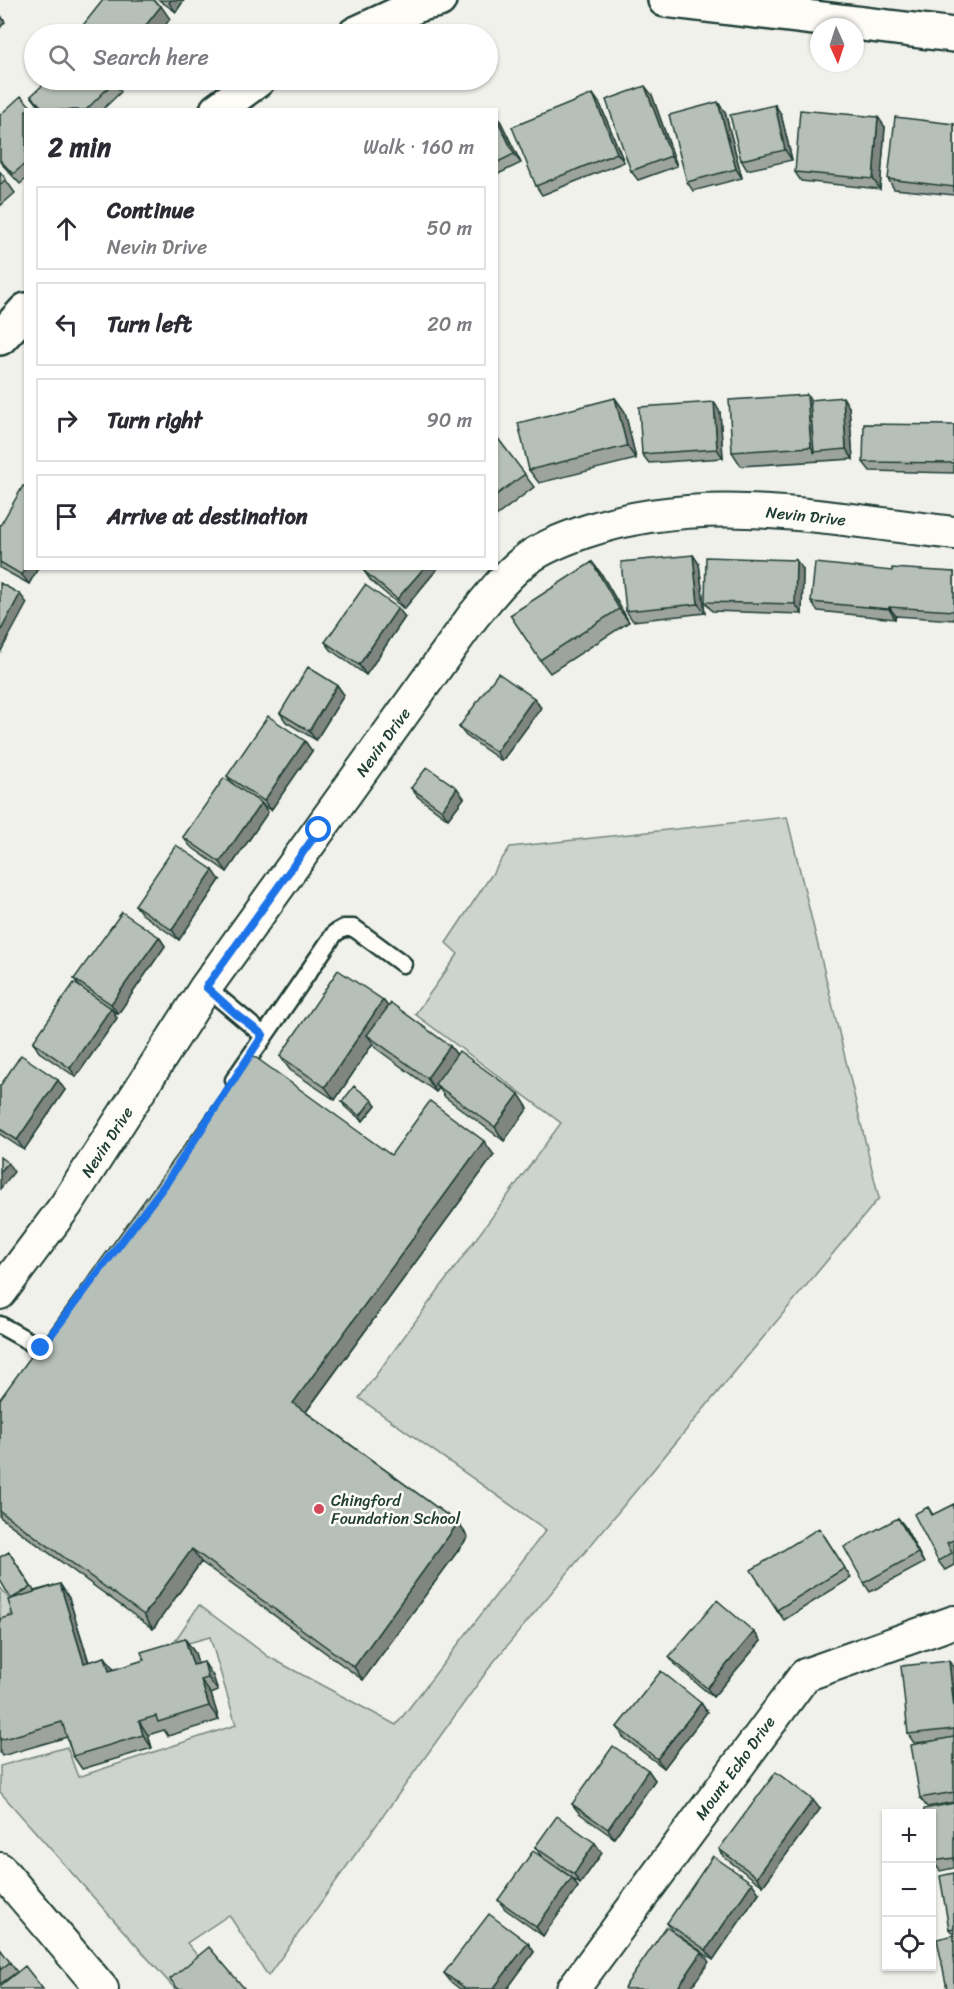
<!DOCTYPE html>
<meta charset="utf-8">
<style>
body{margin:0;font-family:Sriracha,sans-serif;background:#f2f2f3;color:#2b2b33}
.controls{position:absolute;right:18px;bottom:18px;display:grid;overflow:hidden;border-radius:0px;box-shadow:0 2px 4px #0004}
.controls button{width:54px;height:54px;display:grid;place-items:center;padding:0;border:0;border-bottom:2px solid #e1e1e2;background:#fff;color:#2b2b33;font:30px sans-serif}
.compass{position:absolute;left:810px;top:18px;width:54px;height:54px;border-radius:50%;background:#fff;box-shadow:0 2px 4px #0004;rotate:177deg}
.stop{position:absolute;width:18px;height:18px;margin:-14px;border:4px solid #1a73e8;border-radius:50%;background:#fff}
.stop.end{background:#1a73e8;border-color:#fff;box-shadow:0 2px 6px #0008}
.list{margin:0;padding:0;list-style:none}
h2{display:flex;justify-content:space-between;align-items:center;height:78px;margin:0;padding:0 24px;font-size:26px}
h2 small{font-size:20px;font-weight:400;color:#7c7c81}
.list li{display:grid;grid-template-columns:39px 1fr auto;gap:18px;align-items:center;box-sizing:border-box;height:84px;margin:0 12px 12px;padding:0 12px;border:2px solid #e1e1e2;border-radius:0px}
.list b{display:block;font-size:22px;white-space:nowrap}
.list p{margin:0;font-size:20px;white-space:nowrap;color:#7c7c81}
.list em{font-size:20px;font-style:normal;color:#7c7c81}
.icon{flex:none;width:33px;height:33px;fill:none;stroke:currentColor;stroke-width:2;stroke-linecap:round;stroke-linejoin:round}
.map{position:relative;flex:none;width:954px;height:1989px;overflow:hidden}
.search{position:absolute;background:#fff;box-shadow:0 2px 4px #0004;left:24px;top:24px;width:474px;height:66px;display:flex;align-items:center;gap:15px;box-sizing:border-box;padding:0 21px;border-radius:33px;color:#7c7c81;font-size:22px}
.panel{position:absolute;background:#fff;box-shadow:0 2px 4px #0004;left:24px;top:108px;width:474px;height:462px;border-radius:0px}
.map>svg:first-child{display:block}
.green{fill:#cdd3cd;stroke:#768880;stroke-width:1.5}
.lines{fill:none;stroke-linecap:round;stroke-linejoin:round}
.service-casing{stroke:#1f3d34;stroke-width:21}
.minor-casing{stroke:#1f3d34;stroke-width:36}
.secondary-casing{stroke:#1f3d34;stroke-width:38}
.service{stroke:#fdfcf7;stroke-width:16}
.minor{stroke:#fdfcf7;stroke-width:32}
.secondary{stroke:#fdfcf7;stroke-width:33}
.wall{fill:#9da49e;stroke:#1f3d34;stroke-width:1.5}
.shaded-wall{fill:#7f8681;stroke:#1f3d34;stroke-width:1.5}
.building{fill:#b6bfb8;stroke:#1f3d34;stroke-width:1.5}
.route{stroke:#1a73e8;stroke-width:8}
.poi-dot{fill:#d1495b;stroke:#fdfcf7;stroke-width:2}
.labels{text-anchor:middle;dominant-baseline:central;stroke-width:5;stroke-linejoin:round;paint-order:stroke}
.street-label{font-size:16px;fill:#1f3d34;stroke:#fdfcf7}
.poi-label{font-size:16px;fill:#1f3d34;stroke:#fdfcf7;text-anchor:start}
</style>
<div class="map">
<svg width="954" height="1989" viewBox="0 0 954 1989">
<rect width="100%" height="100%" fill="#f0f1eb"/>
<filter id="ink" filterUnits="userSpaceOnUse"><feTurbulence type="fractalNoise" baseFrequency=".0167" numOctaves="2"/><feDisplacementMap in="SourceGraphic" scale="12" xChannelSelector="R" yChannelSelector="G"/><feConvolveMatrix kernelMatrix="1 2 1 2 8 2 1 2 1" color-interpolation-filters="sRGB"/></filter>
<g filter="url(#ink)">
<path class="green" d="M787 817 879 1198 492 1664 268 1976 229 1915 187 1943 201 1960 175 1989 0 1792V1766L67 1747 78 1777 236 1725 210 1637 170 1648 199 1605 269 1657 396 1725 546 1530 359 1398 561 1123 415 1014 458 954 446 943 510 847Z
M0 1587 17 1609 0 1623Z"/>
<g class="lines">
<g class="service-casing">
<path id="service" d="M206 987 263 1035
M234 1080 335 933 344 928H354L403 964
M0 1325 41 1348"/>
</g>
<g class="minor-casing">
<path id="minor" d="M0 1293 66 1205 206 987 474 615C489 597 504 577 523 562 540 548 564 539 584 532 704 491 832 519 954 533
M0 1869 102 1989
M573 1989 805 1675 954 1622"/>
</g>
<g class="secondary-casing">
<path id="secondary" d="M665 0 954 35
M355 34 420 4 439 0
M217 110 258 80
M0 338 26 310"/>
</g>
<use href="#service" class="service"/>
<use href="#minor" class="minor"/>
<use href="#secondary" class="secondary"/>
</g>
<path class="wall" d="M159 0H184L176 12Z
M114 82 121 92 102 110H42L31 96Z
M652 95 677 166 638 180 631 171Z
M600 104 624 162 542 195 536 186Z
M775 105 781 114 792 160 747 170 741 160Z
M26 110V179L20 184 0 162V115Z
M725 112 742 178 693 191 687 182Z
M496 115 521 163 496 175Z
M954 124V195L894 189 888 179Z
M885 127 880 189 801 181 795 172Z
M0 172 15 193 0 206Z
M615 398 625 412 636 459 539 483 529 470Z
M810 400 849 407 853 459 741 466 732 452Z
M720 412 723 458 649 463 642 454Z
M954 425V473L870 471 863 462Z
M496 436 534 487 496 516Z
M0 526 26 568H38L29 584 0 568Z
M693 555 699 564 705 613 633 621 626 611Z
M592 562 602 575 629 622 550 673 540 660Z
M438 568 404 609 371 581 364 571Z
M803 569 802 614 712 611 705 602Z
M892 571 954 572V620L896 616 895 619 818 611 811 602Z
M405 617 366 675 332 651 325 642Z
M337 685 344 695 316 740 286 722 280 713Z
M534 698 541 708 502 761 466 736 459 727Z
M312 751 271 810 262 804 268 812 227 872 190 846 183 837 233 784 227 776Z
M411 788 464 798 448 819 418 797Z
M220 880 179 940 142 914 135 905Z
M159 937 165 946 118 1014 111 1009 117 1018 76 1077 39 1052 33 1042 80 987 74 979Z
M383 1000 388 1007 450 1046 457 1055 528 1108 504 1141 445 1097 439 1088 436 1092 377 1049 373 1043 335 1100 290 1070 280 1056Z
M0 1086 65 1090 24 1150 0 1134Z
M372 1100 376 1105 363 1121 345 1107 342 1102Z
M391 1155H494L306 1412 458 1523 468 1537 363 1680 201 1562 153 1629 0 1517V1399Z
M954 1504V1565L945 1570 938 1561 928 1507 933 1515Z
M898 1518 905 1527 924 1563 870 1592 864 1583Z
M825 1537 851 1578 784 1620 777 1610Z
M9 1552 34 1591 60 1584 69 1598 89 1662 105 1657 114 1670 144 1660 185 1639 195 1653 198 1664 213 1676 218 1691 211 1694 219 1720 168 1736 164 1730 148 1735 152 1748 82 1769 73 1756 67 1737 2 1756 0 1753V1619L13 1616Z
M754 1632 761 1641 713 1697 676 1666 669 1657Z
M954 1668V1802L927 1807 920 1798 934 1741 914 1743 908 1734Z
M701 1703 707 1712 664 1768 623 1737 617 1727Z
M648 1770 655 1780 614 1838 579 1813 572 1804Z
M954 1803V1868L940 1871 933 1861Z
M820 1809 763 1886 725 1858 719 1849Z
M535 1847 602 1853 580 1884 558 1868 572 1878 578 1887 543 1936 505 1909 498 1900 541 1856Z
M954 1873V1989V1935L949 1929Z
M759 1893 713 1960 673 1932 667 1923Z
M528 1943 534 1952 507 1989H460L451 1982 444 1973Z
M0 1949 17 1972 0 1984Z"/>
<path class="shaded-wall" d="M171 0H184L176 12 169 3Z
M161 6 170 19 159 34H139Z
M0 14 5 22 0 28Z
M645 86 652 95 677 166 671 156Z
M593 94 600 104 624 162 617 153Z
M718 102 725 112 742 178 736 169Z
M775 105 781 114 792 160 785 150Z
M496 115 499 118 521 163 514 154 496 117Z
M878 117 885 127 880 189 873 179Z
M807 395 817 409 814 452 811 447Z
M843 397 849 407 853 459 846 449Z
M615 398 625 412 636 459 627 446Z
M714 402 720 412 723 458 717 449Z
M693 555 699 564 705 613 698 604Z
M796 560 803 569 802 614 795 604Z
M592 562 602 575 629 622 619 609Z
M26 568H38L29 584 22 575Z
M424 568H438L404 609 397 599Z
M20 594 27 603 0 653V632Z
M889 607 896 616 895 619 889 609Z
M398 608 405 617 366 675 359 665Z
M337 685 344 695 316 740 309 731Z
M534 698 541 708 502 761 496 752Z
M305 741 312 751 271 810 264 801Z
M457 788 464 798 448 819 442 810Z
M261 803 268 812 227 872 220 862Z
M213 870 220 880 179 940 172 930Z
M159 937 165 946 118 1014 111 1004Z
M383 1000 393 1014 367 1035 373 1043 335 1100 325 1087Z
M111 1008 117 1018 76 1077 70 1068Z
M450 1046 460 1059 435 1084 439 1088 436 1092 427 1078Z
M58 1080 65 1090 24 1150 17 1140Z
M519 1094 528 1108 504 1141 495 1127Z
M372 1100 376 1105 363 1121 360 1116Z
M484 1141 494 1155 302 1417 293 1403Z
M8 1163 14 1172 0 1189V1172Z
M898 1518 905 1527 924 1563 918 1553Z
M458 1523 468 1537 363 1680 354 1667Z
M192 1549 201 1562 153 1629 144 1615Z
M60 1584 69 1598 93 1677 84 1663Z
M754 1632 761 1641 713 1697 707 1688Z
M185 1639 195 1653 202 1679 193 1665Z
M105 1657 114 1670 109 1671Z
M949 1661 954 1668V1708Z
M204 1662 213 1676 218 1691 208 1678Z
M201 1680 211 1694 219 1720 209 1706Z
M701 1703 707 1712 664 1768 657 1759Z
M139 1721 148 1735 152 1748 143 1735Z
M648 1770 655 1780 614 1838 608 1829Z
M813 1800 820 1809 763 1886 757 1877Z
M595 1843 602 1853 580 1884 574 1874Z
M572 1878 578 1887 543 1936 536 1927Z
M752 1883 759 1893 713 1960 706 1950Z
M528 1943 534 1952 507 1989H493Z
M702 1952 709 1962 690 1989H677Z"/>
<path class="building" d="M103 0H153L161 6 139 34H76Z
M48 80H112L114 82 86 110H45L31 96Z
M645 86 671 156 631 171 606 100Z
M593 94 617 153 536 186 512 127Z
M21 96 34 110H26V163L13 174 0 160V115Z
M718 102 736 169 687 182 669 115Z
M775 105 785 150 741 160 730 115Z
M800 110 878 117 873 179 795 172Z
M496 117 514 154 496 163Z
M895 117 954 124V187L888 179Z
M0 172 6 179 0 185Z
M807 395 811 447 732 452 729 400Z
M843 397 846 449 814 452 810 400Z
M615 398 627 446 529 470 518 423Z
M714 402 717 449 642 454 639 407Z
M864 424 954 425V463L863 462Z
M496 436 525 474 496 495Z
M23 486 26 487V568L22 575 0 562V526Z
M693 555 698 604 626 611 621 562Z
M706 557 796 560 795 604 705 602Z
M592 562 619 609 540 660 510 615Z
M815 563 892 571V568L954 572V611L889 607V609L811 602Z
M367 568H424L397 599 364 571Z
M0 583 20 594 0 632Z
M365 585 398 608 359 665 325 642Z
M308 667 337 685 309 731 280 713Z
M498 673 534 698 496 752 459 727Z
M268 716 305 741 264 801 227 776Z
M427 767 457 788 442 810 411 788Z
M224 778 261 803 220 862 183 837Z
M176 845 213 870 172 930 135 905Z
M122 912 159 937 111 1004 74 979Z
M338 970 383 1000 325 1087 280 1056Z
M74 983 111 1008 70 1068 33 1042Z
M391 1003 450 1046 427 1078 367 1035Z
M459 1051 519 1094 495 1127 435 1084Z
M251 1054 391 1155 430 1101 484 1141 293 1403 458 1523 354 1667 192 1549 144 1615 0 1511V1399Z
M21 1055 58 1080 17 1140 0 1129V1086Z
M354 1086 372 1100 360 1116 342 1102Z
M0 1157 8 1163 0 1172Z
M954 1504V1540L947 1543 952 1553 938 1561 914 1514 928 1507 932 1515Z
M898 1518 918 1553 864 1583 844 1547Z
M819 1528 845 1568 777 1610 751 1570Z
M9 1552 31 1587 11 1599 0 1580V1557Z
M60 1584 84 1663 105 1657 109 1671 144 1660 141 1652 185 1639 193 1665 204 1662 208 1678 201 1680 209 1706 158 1722 156 1716 139 1721 143 1735 73 1756 62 1722 0 1740V1619L13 1616 8 1600Z
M717 1600 754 1632 707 1688 669 1657Z
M949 1661 954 1708V1729L908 1734 901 1666Z
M661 1671 701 1703 657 1759 617 1727Z
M954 1737V1792L920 1798 911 1745Z
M613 1746 648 1770 608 1829 572 1804Z
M776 1772 813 1800 757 1877 719 1849Z
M954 1803V1858L933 1861 932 1853V1814H924V1809Z
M557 1816 595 1843 574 1874 535 1847Z
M533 1851 572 1878 536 1927 498 1900Z
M713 1856 752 1883 706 1950 667 1923Z
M954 1873V1928L949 1929 940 1876Z
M489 1914 528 1943 493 1989H466L444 1973Z
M666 1927 702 1952 677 1989H625L624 1988Z
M954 1935V1989H947L937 1939Z
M209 1947 244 1988 242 1989H178L170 1979Z
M0 1949 10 1962 0 1970Z
M25 1966 43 1989H0V1986Z"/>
</g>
<g class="lines" filter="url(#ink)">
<path class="route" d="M41 1348 167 1182 263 1035 236 1014 206 987 319 830"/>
</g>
<circle class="poi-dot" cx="319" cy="1509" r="6"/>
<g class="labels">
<g class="street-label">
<text transform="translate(806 516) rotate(6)">Nevin Drive</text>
<text transform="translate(383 742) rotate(-54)">Nevin Drive</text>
<text transform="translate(107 1142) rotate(-57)">Nevin Drive</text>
<text transform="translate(735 1768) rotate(-54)">Mount Echo Drive</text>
</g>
<g class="poi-label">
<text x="331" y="1500">Chingford<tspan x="331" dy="18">Foundation School</tspan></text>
</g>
</g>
</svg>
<div class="controls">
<button>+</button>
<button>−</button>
<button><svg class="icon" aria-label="locate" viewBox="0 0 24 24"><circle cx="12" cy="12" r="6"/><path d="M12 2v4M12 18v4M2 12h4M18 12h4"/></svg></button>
</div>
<svg class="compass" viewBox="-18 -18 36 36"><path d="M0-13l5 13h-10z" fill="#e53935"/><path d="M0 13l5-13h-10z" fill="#7c7c81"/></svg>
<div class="stop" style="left:319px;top:830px"></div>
<div class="stop end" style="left:41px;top:1348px"></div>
<div class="search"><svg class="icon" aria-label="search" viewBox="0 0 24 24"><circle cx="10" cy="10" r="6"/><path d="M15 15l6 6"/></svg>Search here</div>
<section class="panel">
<h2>2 min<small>Walk · 160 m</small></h2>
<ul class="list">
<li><svg class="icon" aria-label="ahead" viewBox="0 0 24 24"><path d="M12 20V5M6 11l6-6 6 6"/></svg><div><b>Continue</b><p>Nevin Drive</p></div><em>50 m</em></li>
<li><svg class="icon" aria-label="left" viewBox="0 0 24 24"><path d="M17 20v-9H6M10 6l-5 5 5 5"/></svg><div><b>Turn left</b></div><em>20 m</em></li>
<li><svg class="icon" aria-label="right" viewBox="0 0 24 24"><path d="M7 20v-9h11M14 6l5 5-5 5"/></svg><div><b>Turn right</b></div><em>90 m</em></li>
<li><svg class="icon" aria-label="arrive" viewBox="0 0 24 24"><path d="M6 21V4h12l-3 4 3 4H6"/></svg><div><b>Arrive at destination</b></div></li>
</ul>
</section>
</div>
